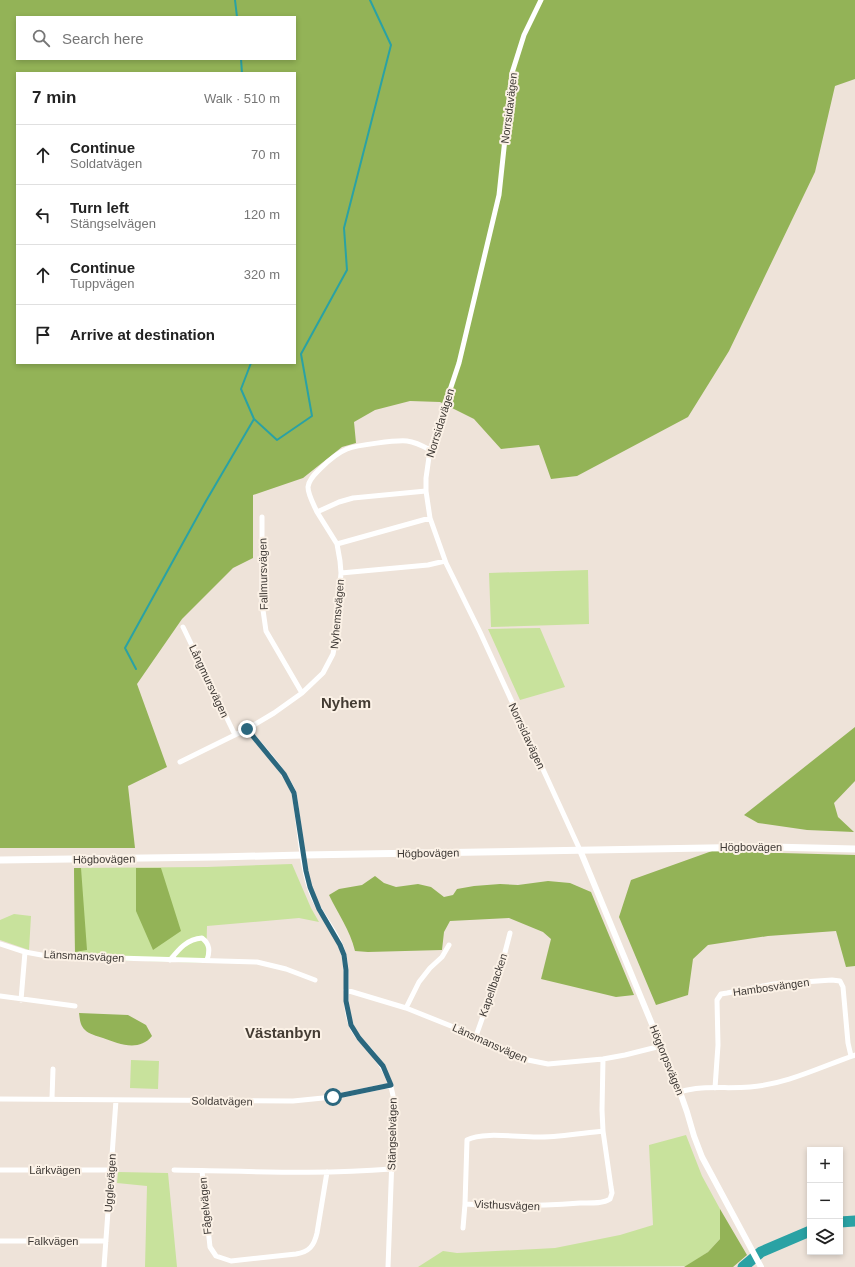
<!DOCTYPE html>
<meta charset="utf-8">
<style>
body{margin:0;font-family:Arial,sans-serif;background:#f6f6f6;color:#222}
.controls{position:absolute;right:12px;bottom:12px;display:grid;overflow:hidden;border-radius:0px;box-shadow:0 2px 6px #0003}
.controls button{width:36px;height:36px;display:grid;place-items:center;padding:0;border:0;border-bottom:1px solid #e0e0e0;background:#fff;color:#222;font:20px sans-serif}
.stop{position:absolute;width:12px;height:12px;margin:-9px;border:3px solid #2b677e;border-radius:50%;background:#fff}
.stop.end{background:#2b677e;border-color:#fff;box-shadow:0 1px 4px #0008}
.list{margin:0;padding:0;list-style:none}
h2{display:flex;justify-content:space-between;align-items:center;height:52px;margin:0;padding:0 16px;font-size:17px}
h2 small{font-size:13px;font-weight:400;color:#767676}
.list li{display:grid;grid-template-columns:26px 1fr auto;gap:12px;align-items:center;box-sizing:border-box;height:60px;padding:0 16px;border-top:1px solid #e0e0e0}
.list b{display:block;font-size:15px;white-space:nowrap}
.list p{margin:0;font-size:13px;white-space:nowrap;color:#767676}
.list em{font-size:13px;font-style:normal;color:#767676}
.icon{flex:none;width:22px;height:22px;fill:none;stroke:currentColor;stroke-width:2;stroke-linecap:round;stroke-linejoin:round}
.map{position:relative;flex:none;width:855px;height:1267px;overflow:hidden}
.search{position:absolute;background:#fff;box-shadow:0 2px 6px #0003;left:16px;top:16px;width:280px;height:44px;display:flex;align-items:center;gap:10px;box-sizing:border-box;padding:0 14px;border-radius:0px;color:#767676;font-size:15px}
.panel{position:absolute;background:#fff;box-shadow:0 2px 6px #0003;left:16px;top:72px;width:280px;height:292px;border-radius:0px}
.map>svg:first-child{display:block}
.green{fill:#c8e29c}
.forest{fill:#93b357;fill-rule:evenodd}
.lines{fill:none;stroke-linecap:round;stroke-linejoin:round}
.stream{stroke:#2aa2a4;stroke-width:2}
.river{stroke:#2aa2a4;stroke-width:11}
.minor{stroke:#fff;stroke-width:5}
.tertiary{stroke:#fff;stroke-width:6}
.secondary{stroke:#fff;stroke-width:7}
.route{stroke:#2b677e;stroke-width:5}
.labels{text-anchor:middle;dominant-baseline:central;stroke-width:4;stroke-linejoin:round;paint-order:stroke}
.street-label{font-size:11px;fill:#3e3935;stroke:#fbf1e6}
.district-label{font-size:15px;font-weight:bold;fill:#443c33;stroke:#fbf1e6}
</style>
<div class="map">
<svg width="855" height="1267" viewBox="0 0 855 1267">
<rect width="100%" height="100%" fill="#eee3d9"/>
<path class="green" d="M588 570 589 624 491 627 489 573Z
M540 628 565 687 520 700 488 629Z
M292 864 311 908 319 922 299 918 207 926 206 963 145 961H75L74 868 207 867Z
M14 914 31 916 29 950 0 940V920Z
M131 1060 159 1061 158 1089 130 1088Z
M686 1135 702 1176 720 1209V1239L708 1252 687 1266 418 1267 443 1251 457 1253 555 1248 620 1235 653 1225 649 1145Z
M118 1172 168 1173 177 1267H145L147 1186 117 1183Z"/>
<path class="forest" d="M0 0H855V79L835 86 815 172 729 351 688 417 577 476 551 479 539 445 501 449 474 419 440 402 410 401 375 410 354 422 356 443 342 447 303 478 253 495V558L233 568 182 619 137 684 167 767 128 786 135 848H0ZM17 17H295V59H17ZM17 73H295V363H17Z
M855 727V781L834 803 838 817 854 832 807 830 758 823 744 815Z
M712 851 855 855V966L846 967 836 931 768 936 708 945 693 959 688 995 656 1005 619 917 631 880Z
M74 868H81L87 950 75 952Z
M136 868H161L181 931 153 950 136 911Z
M375 876 384 883 396 887 418 884 431 887 444 897 453 895 457 889 474 886 500 884 518 885 548 881 570 883 591 892 634 995 616 997 541 979 551 939 543 932 509 918 450 921 444 932 442 950 368 952 355 951C350 930 338 914 329 895L339 889 362 885Z
M79 1013 128 1015 146 1025 152 1036C139 1052 119 1044 103 1038 97 1036 89 1034 85 1030 80 1025 80 1020 79 1013Z
M720 1209 747 1255 733 1267H684L708 1252 720 1239Z"/>
<g class="lines">
<path class="stream" d="M235 0 237 17
M241 59 242 73
M254 419 277 440 312 416 301 354 347 270 344 228 391 45 370 0
M136 669 125 648 206 501 254 419 241 389 251 363"/>
<path class="river" d="M840 1222 855 1221
M743 1267 761 1252 810 1231"/>
<path class="minor" d="M541 0 524 35 512 73 499 195 459 363 430 450 426 478V491L430 518 446 563 480 632 580 850
M317 512C314 505 308 495 308 487 309 479 315 474 320 469 327 462 337 453 347 449 357 445 396 440 407 441 416 442 423 446 430 450
M262 517V603L266 631 302 693
M337 544 430 518
M341 573 340 561 337 544 317 512 339 502 353 498 426 491
M183 627 235 735
M247 729C263 749 284 769 294 793 300 825 300 868 313 897 322 917 339 934 344 956 350 979 342 1002 351 1025 354 1034 362 1042 369 1049 383 1065 392 1081 394 1103L388 1267
M180 762 247 729 274 713 302 693 323 673 333 654 335 643 341 573 428 565 445 561
M0 944 25 952 47 956 257 962 286 969 315 980
M170 960C179 949 187 939 202 938 210 944 210 951 207 960
M346 990 406 1008 476 1036 523 1059 548 1064 603 1059 625 1055 661 1046
M0 996 75 1006
M21 1000 25 952
M406 1008 419 982 430 968 442 957 449 945
M476 1036 503 960 510 933
M715 1088 718 1045 717 1000 721 994 727 993 774 984 832 980 840 981 843 987 848 1043 851 1056
M680 1092C702 1085 726 1089 750 1087 787 1084 820 1067 855 1055
M52 1098 53 1069
M0 1099 293 1101 333 1097 391 1085
M603 1131C583 1133 562 1137 541 1137 522 1138 483 1131 467 1140L465 1204C503 1207 541 1206 580 1203 589 1203 603 1204 610 1199L612 1193 611 1187 603 1131 602 1110 603 1059
M0 1170H111
M174 1170C247 1171 319 1175 391 1169
M202 1171 210 1247 216 1256 231 1261 296 1254C309 1252 314 1246 317 1233L327 1172
M463 1228 465 1204
M0 1241H106
M104 1267 116 1100"/>
<path class="tertiary" d="M580 850 680 1092 687 1112 694 1136 702 1157 761 1267"/>
<path class="secondary" d="M0 860 216 857 303 855 771 847 855 849"/>
</g>
<g class="lines">
<path class="route" d="M247 729 284 774 294 793 306 871 310 887 319 909 340 945 344 955 346 970V1001L351 1025 359 1038 383 1066 391 1085 333 1097"/>
</g>
<g class="labels">
<g class="street-label">
<text transform="translate(509 108) rotate(-83)">Norrsidavägen</text>
<text transform="translate(440 423) rotate(-73)">Norrsidavägen</text>
<text transform="translate(263 574) rotate(-91)">Fallmursvägen</text>
<text transform="translate(337 614) rotate(-85)">Nyhemsvägen</text>
<text transform="translate(209 681) rotate(65)">Långmursvägen</text>
<text transform="translate(527 736) rotate(65)">Norrsidavägen</text>
<text x="751" y="847">Högbovägen</text>
<text transform="translate(428 853) rotate(-1)">Högbovägen</text>
<text transform="translate(104 859) rotate(-1)">Högbovägen</text>
<text transform="translate(84 956) rotate(3)">Länsmansvägen</text>
<text transform="translate(493 985) rotate(-71)">Kapellbacken</text>
<text transform="translate(771 987) rotate(-8)">Hambosvängen</text>
<text transform="translate(490 1043) rotate(24)">Länsmansvägen</text>
<text transform="translate(667 1060) rotate(68)">Högtorpsvägen</text>
<text transform="translate(222 1101) rotate(1)">Soldatvägen</text>
<text transform="translate(392 1134) rotate(-89)">Stängselvägen</text>
<text x="55" y="1170">Lärkvägen</text>
<text transform="translate(110 1183) rotate(-86)">Ugglevägen</text>
<text transform="translate(507 1205) rotate(2)">Visthusvägen</text>
<text transform="translate(205 1206) rotate(-95)">Fågelvägen</text>
<text x="53" y="1241">Falkvägen</text>
</g>
<g class="district-label">
<text x="346" y="702">Nyhem</text>
<text x="283" y="1032">Västanbyn</text>
</g>
</g>
</svg>
<div class="controls">
<button>+</button>
<button>−</button>
<button><svg class="icon" aria-label="layers" viewBox="0 0 24 24"><path d="M12 4l9 5-9 5-9-5zM3 14l9 5 9-5"/></svg></button>
</div>
<div class="stop" style="left:333px;top:1097px"></div>
<div class="stop end" style="left:247px;top:729px"></div>
<div class="search"><svg class="icon" aria-label="search" viewBox="0 0 24 24"><circle cx="10" cy="10" r="6"/><path d="M15 15l6 6"/></svg>Search here</div>
<section class="panel">
<h2>7 min<small>Walk · 510 m</small></h2>
<ul class="list">
<li><svg class="icon" aria-label="ahead" viewBox="0 0 24 24"><path d="M12 20V5M6 11l6-6 6 6"/></svg><div><b>Continue</b><p>Soldatvägen</p></div><em>70 m</em></li>
<li><svg class="icon" aria-label="left" viewBox="0 0 24 24"><path d="M17 20v-9H6M10 6l-5 5 5 5"/></svg><div><b>Turn left</b><p>Stängselvägen</p></div><em>120 m</em></li>
<li><svg class="icon" aria-label="ahead" viewBox="0 0 24 24"><path d="M12 20V5M6 11l6-6 6 6"/></svg><div><b>Continue</b><p>Tuppvägen</p></div><em>320 m</em></li>
<li><svg class="icon" aria-label="arrive" viewBox="0 0 24 24"><path d="M6 21V4h12l-3 4 3 4H6"/></svg><div><b>Arrive at destination</b></div></li>
</ul>
</section>
</div>
